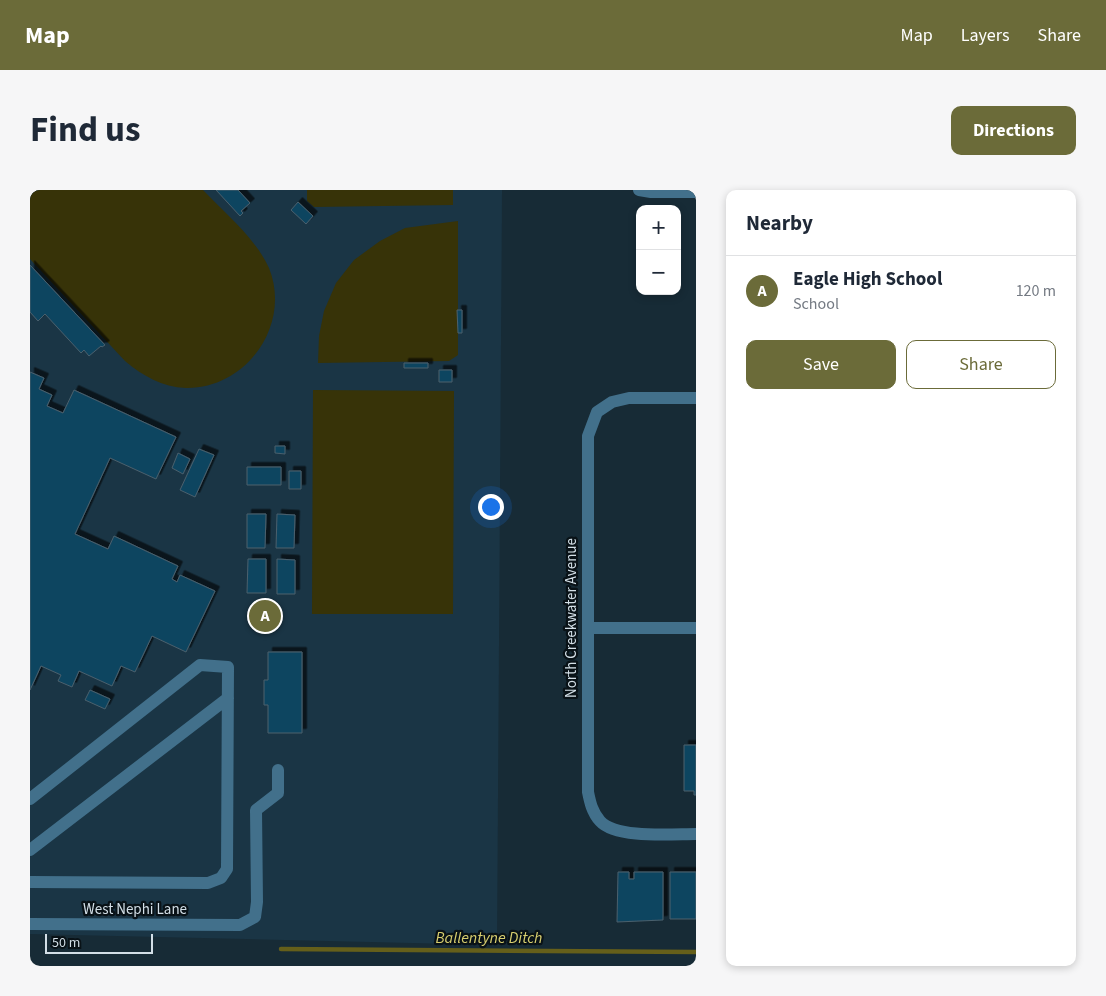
<!DOCTYPE html>
<meta charset="utf-8">
<style>
body{margin:0;font-family:"Source Sans 3",sans-serif;background:#f6f6f7;color:#1f2937}
.controls{position:absolute;right:15px;top:15px;display:grid;overflow:hidden;border-radius:10px;box-shadow:0 2px 8px #0003}
.controls button{width:45px;height:45px;display:grid;place-items:center;padding:0;border:0;border-bottom:1px solid #e0e1e3;background:#fff;color:#1f2937;font:25px sans-serif}
.scale{position:absolute;left:15px;bottom:12px;width:108px;box-sizing:border-box;padding-left:5px;border:2px solid #d3dfe7;border-top:0;font-size:14px;line-height:18px;white-space:nowrap;color:#d3dfe7;-webkit-text-stroke:4px #091217;paint-order:stroke}
.you{position:absolute;left:460px;top:316px;width:18px;height:18px;margin:-12px;border:4px solid #fff;border-radius:50%;background:#1a73e8;box-shadow:0 0 0 8px #1a73e833}
.badge{display:grid;place-items:center;width:32px;height:32px;border-radius:50%;background:#6b6b39;color:#fff;font-size:16px;font-weight:700}
.pin{position:absolute;translate:-50% -50%;border:2px solid #fff;box-shadow:0 1px 5px #0006}
.list{margin:0;padding:0;list-style:none}
h2{display:flex;justify-content:space-between;align-items:center;height:65px;margin:0;padding:0 20px;font-size:21px}
h2 small{font-size:16px;font-weight:400;color:#747a83}
.list li{display:grid;grid-template-columns:32px 1fr auto;gap:15px;align-items:center;box-sizing:border-box;height:70px;padding:0 20px;border-top:1px solid #e0e1e3}
.list b{display:block;font-size:19px;white-space:nowrap}
.list p{margin:0;font-size:16px;white-space:nowrap;color:#747a83}
.list em{font-size:16px;font-style:normal;color:#747a83}
.actions{display:flex;gap:10px;padding:15px 20px}
.actions a{flex:1;padding:11px 0;border:1px solid #6b6b39;border-radius:10px;text-align:center;font-size:18px;color:#6b6b39}
.actions .main{background:#6b6b39;color:#fff}
.map{position:relative;flex:none;width:666px;height:776px;overflow:hidden;border-radius:10px}
header{display:flex;align-items:center;gap:30px;box-sizing:border-box;height:70px;padding:0 25px;background:#6b6b39;color:#fff}
header strong{font-size:24px}
nav{display:flex;gap:28px;margin-inline-start:auto;font-size:18px}
.intro{display:flex;align-items:center;justify-content:space-between;box-sizing:border-box;height:120px;padding:0 30px}
h1{margin:0;font-size:35px}
.button{padding:12px 22px;border-radius:10px;background:#6b6b39;color:#fff;font-size:18px;font-weight:700}
main{display:flex;gap:30px;padding:0 30px}
aside{flex:1;background:#fff;border-radius:10px;box-shadow:0 2px 8px #0003}
.map>svg:first-child{display:block}
.built{fill:#1a3545}
.green{fill:#373308}
.lines{fill:none;stroke-linecap:round;stroke-linejoin:round}
.stream{stroke:#655f1a;stroke-width:4.5}
.building{fill:#114560;stroke:#4a606d;filter:url(#shadow)}
.minor{stroke:#42708b;stroke-width:12}
.labels{text-anchor:middle;dominant-baseline:central;stroke-width:4.5;stroke-linejoin:round;paint-order:stroke}
.street-label{font-size:15px;fill:#d3dfe7;stroke:#091217}
.water-label{font-size:16px;font-style:italic;fill:#d7ce6f;stroke:#091217}
</style>
<header>
<strong>Map</strong>
<nav><a>Map</a><a>Layers</a><a>Share</a></nav>
</header>
<div class="intro"><h1>Find us</h1><a class="button">Directions</a></div>
<main>
<div class="map">
<svg width="666" height="776" viewBox="0 0 666 776">
<defs>
<filter id="shadow"><feDropShadow dx="4.5" dy="-4.5" stdDeviation="0" flood-color="#0009"/></filter>
</defs>
<rect width="100%" height="100%" fill="#172b36"/>
<path class="built" d="M0 0H472L467 755 0 744Z"/>
<path class="green" d="M0 0H173C195 23 226 49 239 78 262 135 216 199 156 198 132 197 113 186 95 171L0 69Z
M277 0H423V15L284 17 277 11Z
M428 31V165L419 171 288 173 289 146 294 121 306 93 324 70 350 51 375 38Z
M283 200 424 201 423 424H282Z"/>
<g class="lines">
<path class="stream" d="M251 759 666 762"/>
</g>
<path class="building" d="M186 0H208L220 13 211 21 213 23 210 26Z
M268 12 283 26 276 34 261 20Z
M0 75 75 155 72 157 71 156 59 166 54 160 51 163 15 124 8 131 0 122Z
M427 120H432V143H428Z
M374 173H398V178H374Z
M409 180H422V192H409Z
M0 182 14 188 9 199 22 205 17 216 33 223 44 200 146 247 126 289 80 268 45 344 78 359 84 346 148 376 142 389 147 392 150 385 185 401 156 462 122 446 105 482 91 476 82 496 49 481 42 497 28 491 31 485 11 476 0 500Z
M245 256H255V264L245 263Z
M169 259 184 265 165 307 150 300Z
M148 263 160 269 153 284 142 278Z
M217 277H251V295H217Z
M259 281H271V299H259Z
M217 324H236L235 358H217Z
M247 324 265 325 264 358H246Z
M218 369H236V403H217Z
M247 369 265 370V404H247Z
M238 462H272V543H238V515H234V490H238Z
M60 500 80 509 75 519 55 510Z
M654 555H666V605H664V601H654Z
M588 682H599V689H604V682H633V730L587 732Z
M640 682H666V729H640Z"/>
<g class="lines">
<path class="minor" d="M609 0 621 2H666
M666 208H599L582 212 567 222 558 246V602C560 612 562 622 570 631 586 649 642 644 666 644
M558 438H666
M0 609 170 475 198 477 197 679 191 688 178 693 0 692
M0 660 198 508
M0 734 210 735 225 727 227 712 226 620 248 603V580"/>
</g>
<g class="labels">
<g class="street-label">
<text transform="translate(541 428) rotate(-90)">North Creekwater Avenue</text>
<text x="105" y="719">West Nephi Lane</text>
</g>
<g class="water-label">
<text x="459" y="748">Ballentyne Ditch</text>
</g>
</g>
</svg>
<div class="controls">
<button>+</button>
<button>−</button>
</div>
<div class="scale">50 m</div>
<div class="you"></div>
<div class="pin badge" style="left:235px;top:426px">A</div>
</div>
<aside>
<h2>Nearby<small></small></h2>
<ul class="list">
<li><span class="badge">A</span><div><b>Eagle High School</b><p>School</p></div><em>120 m</em></li>
</ul>
<div class="actions"><a class="main">Save</a><a>Share</a></div>
</aside>
</main>
